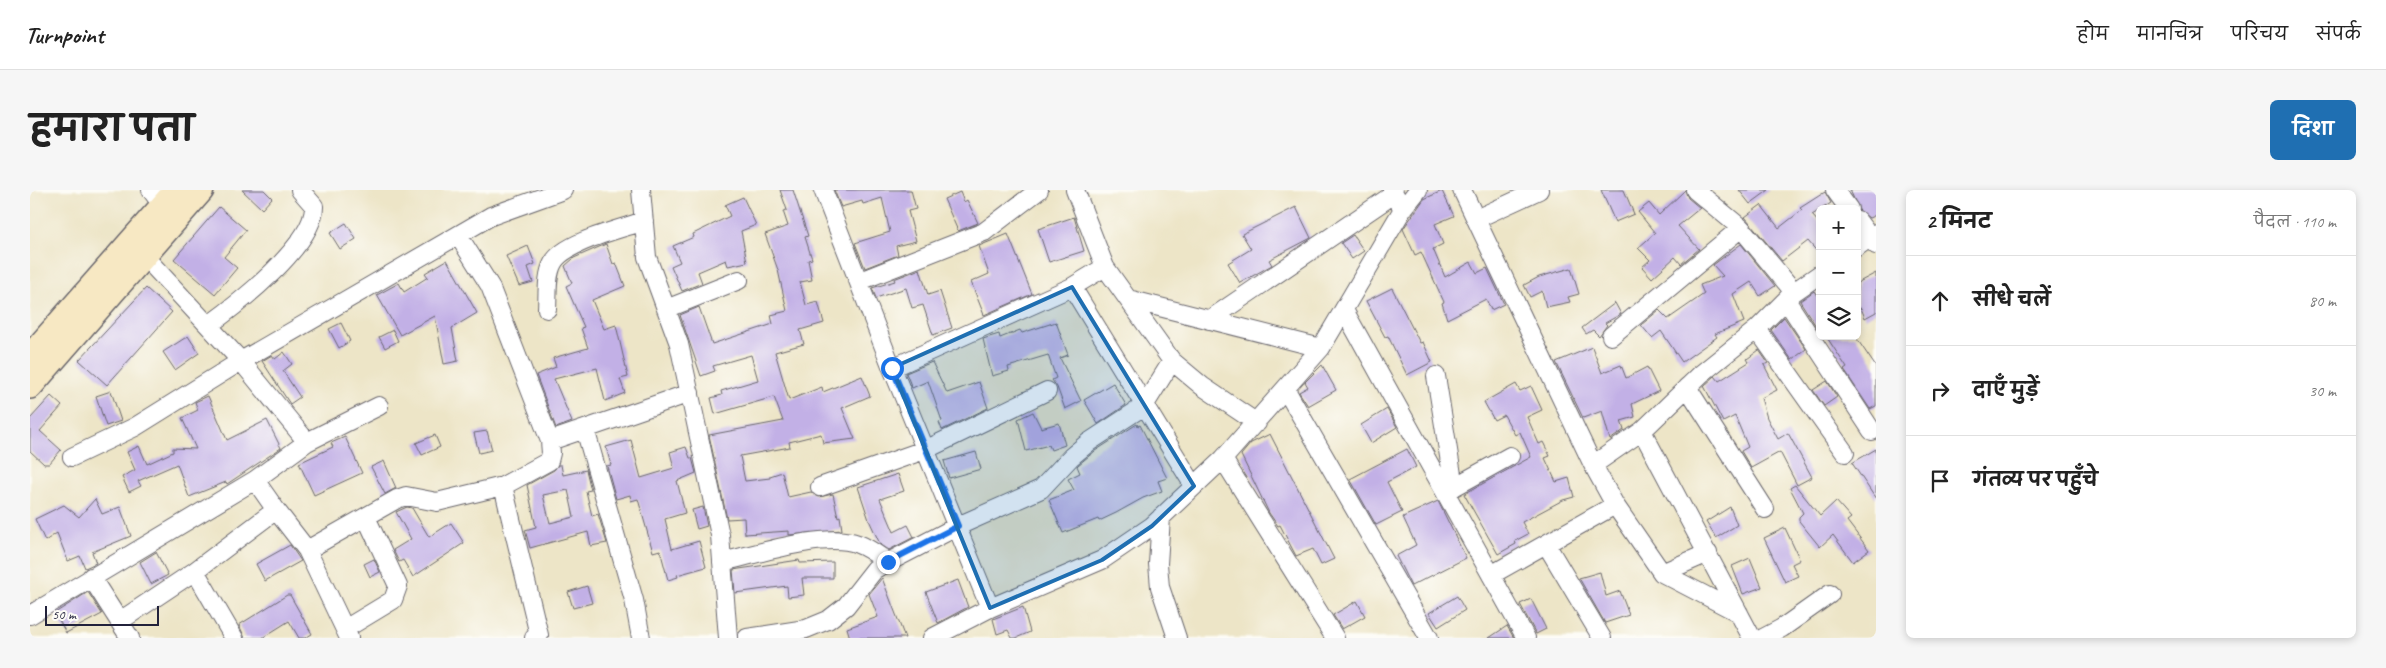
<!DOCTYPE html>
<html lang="hi">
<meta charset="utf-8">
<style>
body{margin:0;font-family:Caveat,"Playpen Sans Deva",sans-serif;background:#f6f6f6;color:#222}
.controls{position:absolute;right:15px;top:15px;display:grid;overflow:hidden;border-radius:8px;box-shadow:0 2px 8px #0003}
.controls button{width:45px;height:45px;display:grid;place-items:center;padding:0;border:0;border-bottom:1px solid #e0e0e0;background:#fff;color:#222;font:25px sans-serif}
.scale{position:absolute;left:15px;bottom:12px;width:114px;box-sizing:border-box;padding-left:5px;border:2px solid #22223b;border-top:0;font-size:14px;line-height:18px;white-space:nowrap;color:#22223b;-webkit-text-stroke:4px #fdfcf7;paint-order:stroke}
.stop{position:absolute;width:15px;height:15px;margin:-11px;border:4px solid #1a73e8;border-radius:50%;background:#fff}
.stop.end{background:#1a73e8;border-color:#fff;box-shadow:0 1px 5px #0008}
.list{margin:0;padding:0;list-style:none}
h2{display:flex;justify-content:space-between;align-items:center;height:65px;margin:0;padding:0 20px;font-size:21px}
h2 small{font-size:16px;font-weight:400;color:#767676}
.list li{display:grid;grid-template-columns:32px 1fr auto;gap:15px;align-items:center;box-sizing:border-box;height:90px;padding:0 20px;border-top:1px solid #e0e0e0}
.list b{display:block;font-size:19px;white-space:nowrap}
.list em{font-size:16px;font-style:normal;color:#767676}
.icon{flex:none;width:28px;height:28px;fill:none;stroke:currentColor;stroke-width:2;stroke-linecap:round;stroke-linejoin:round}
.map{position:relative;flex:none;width:1846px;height:448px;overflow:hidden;border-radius:8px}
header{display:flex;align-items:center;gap:30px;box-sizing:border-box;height:70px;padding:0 25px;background:#fff;border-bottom:1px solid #e0e0e0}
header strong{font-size:24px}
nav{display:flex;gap:28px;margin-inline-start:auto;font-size:18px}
.intro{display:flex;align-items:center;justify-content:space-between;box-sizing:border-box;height:120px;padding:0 30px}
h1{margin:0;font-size:35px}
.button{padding:12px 22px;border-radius:8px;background:#1f6fb2;color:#fff;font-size:18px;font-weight:700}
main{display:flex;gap:30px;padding:0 30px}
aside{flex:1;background:#fff;border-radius:8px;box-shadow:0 2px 8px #0003}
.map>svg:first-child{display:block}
.building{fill:#c2b0e6;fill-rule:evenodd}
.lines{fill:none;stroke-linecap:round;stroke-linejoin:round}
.street-casing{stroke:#69666c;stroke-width:20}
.secondary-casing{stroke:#69666c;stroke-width:28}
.street{stroke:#fff;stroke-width:18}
.secondary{stroke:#f7e8c3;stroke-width:25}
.route{stroke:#1a73e8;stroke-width:6}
.marked{fill:#1f6fb2;fill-opacity:0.2;stroke:#1f6fb2;stroke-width:4;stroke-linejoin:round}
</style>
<header>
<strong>Turnpoint</strong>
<nav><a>होम</a><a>मानचित्र</a><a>परिचय</a><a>संपर्क</a></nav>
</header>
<div class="intro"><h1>हमारा पता</h1><a class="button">दिशा</a></div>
<main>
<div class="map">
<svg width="1846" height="448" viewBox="0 0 1846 448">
<rect width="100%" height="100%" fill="#fdfcf7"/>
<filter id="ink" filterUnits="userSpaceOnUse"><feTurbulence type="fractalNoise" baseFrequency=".02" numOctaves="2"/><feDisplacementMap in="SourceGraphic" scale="10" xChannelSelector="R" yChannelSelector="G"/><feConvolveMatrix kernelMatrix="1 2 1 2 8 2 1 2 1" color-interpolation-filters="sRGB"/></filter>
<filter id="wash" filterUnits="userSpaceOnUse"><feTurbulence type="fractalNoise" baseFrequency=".0096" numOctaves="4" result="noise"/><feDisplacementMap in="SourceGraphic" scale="20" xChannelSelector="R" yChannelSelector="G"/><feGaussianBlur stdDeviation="1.12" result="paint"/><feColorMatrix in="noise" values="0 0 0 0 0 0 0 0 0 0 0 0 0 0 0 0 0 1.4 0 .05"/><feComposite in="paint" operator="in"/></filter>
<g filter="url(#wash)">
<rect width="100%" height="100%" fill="#ede5c7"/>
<g id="blocks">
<path class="building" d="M212 0H234L242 8 232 19Z
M750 0H763L778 46 775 47 782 69 778 70 782 90 770 92 776 115 788 112 794 133 770 140 774 154 745 162 759 210 792 197 793 202 832 186 840 206 812 218 825 249 793 253 791 244 759 252 760 257 710 266 715 291 740 288V286L752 282 758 307 781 302 789 307 803 304 808 327 810 326 812 340 759 345V341L715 344 714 328 697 329 679 245 753 231 744 207 685 224 681 208 692 205 691 201 728 190 721 165 683 176 685 181 671 186 650 125 669 117 682 154 743 134 741 125 757 121 748 80 735 44 758 36 753 21 757 20Z
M804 0H881L886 19 878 21 886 51 866 56 868 65 835 78 825 53 860 42 852 8 833 14 832 11 811 17Z
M1571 0H1594L1604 24 1585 32Z
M1655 0 1658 8 1670 18 1648 36 1669 59 1651 74 1645 67 1622 88 1612 77 1620 70 1608 58 1625 43 1608 22 1619 13 1629 25Z
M1709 0H1739L1720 14Z
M1820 0H1846V25L1839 28 1829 20Z
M1412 1 1424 26 1405 34 1413 54 1403 59 1415 87 1441 72 1447 83 1457 78 1474 114 1461 120 1456 109 1417 129 1412 113 1414 112 1391 62 1385 65 1373 39 1394 9Z
M930 2 934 12 937 10 948 33 928 41 914 9Z
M1795 2 1801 13 1782 25 1790 34V65L1778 51 1752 71 1715 27 1731 15 1749 38 1772 20 1770 18Z
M713 7 726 35 711 41 717 72 698 76 696 70 668 82 672 93 652 101 641 76 650 72 643 56 664 47 663 44 700 26 695 15Z
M189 17 216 40 194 67 207 78 185 104 144 69Z
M1266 17 1281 48 1239 70 1242 75 1210 93 1198 73 1221 59 1212 44Z
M1044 27 1054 61 1019 72 1008 39Z
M316 33 326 49 310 59 300 43Z
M978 44 1002 104 954 125 941 92 959 84 949 56Z
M1323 45 1334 61 1322 69 1311 53Z
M576 54 583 74 586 73 595 96 562 110 574 139 586 135 598 187 590 189 595 203 575 211 567 178 524 189 542 232 526 238 506 185 526 177 523 168 558 158 551 138 554 137 536 96 542 93 535 76 544 68Z
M1711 54 1745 96 1730 106 1721 92 1703 104 1714 132 1685 144 1687 147 1652 172 1631 141 1622 148 1611 135 1629 120 1638 129 1674 104 1670 95 1693 86 1683 75Z
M498 56 505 74 498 77 503 92 489 96 476 66Z
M417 70 447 123 422 138 428 171 414 174 405 126 370 145 347 105 369 93 374 102 398 87 395 83Z
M1541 78 1549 104 1538 107 1540 112 1516 117 1512 101 1500 107 1494 95 1509 87Z
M890 79 898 105 910 101 922 138 903 145 893 115 882 118 876 98 846 108 842 98 865 91 864 89Z
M1846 83V122L1835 128 1831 118 1827 120V93Z
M116 98 142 122 77 195 49 170Z
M1362 98 1390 153 1393 152 1402 172 1377 185 1358 146 1355 147 1336 111Z
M1784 101 1790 110 1789 141 1770 111Z
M1585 113 1591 124 1575 133 1577 135 1569 146 1563 140 1556 144 1552 138Z
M1754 127 1776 159 1762 170 1741 140Z
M1026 132 1038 165 1030 168 1051 211 1035 219 1027 197 1022 190 1026 188 1018 165 978 177 979 181 962 186 953 149 969 144 970 148 990 140 992 143Z
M311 133 320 151 309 158 299 139Z
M363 140 368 151 355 158 349 147Z
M158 146 169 163 145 180 133 162Z
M1796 146H1825L1846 177V216L1840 219 1814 180 1817 178Z
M1562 157 1572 183 1591 175 1596 188 1617 177 1629 201 1602 214 1605 227 1591 231 1594 240 1580 250 1572 221 1553 228 1526 172Z
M1729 160 1738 173 1734 175 1747 200 1731 208 1737 228 1748 249 1758 243 1782 287 1767 295 1750 262 1721 278 1711 261 1718 257 1705 226 1693 232 1674 196 1685 186 1689 191 1719 172 1717 169Z
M254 162 262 174 253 181 270 207 260 214 232 171 242 165 245 169Z
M902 172 917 203 949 192 958 218 912 240 909 232 912 231 898 191 882 198 876 183Z
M1292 175 1306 200 1278 216 1269 202 1278 197 1275 192Z
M1797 191 1807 207 1794 216 1783 200Z
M1083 193 1096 215 1068 234 1054 210Z
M1486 194 1490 201 1501 196 1512 220 1497 227 1509 254 1513 252 1520 266 1515 268 1526 292 1539 288 1544 307 1533 310 1492 332 1498 344 1485 351 1486 354 1468 364 1434 304 1501 267 1490 242 1485 245 1474 225 1464 230 1454 212Z
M81 201 91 231 76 236 66 206Z
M21 206 32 216 10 241 31 260 19 274H14L0 261V229Z
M178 206 197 250 237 230 251 258 197 294 196 292 159 307 147 274 108 291 111 296 99 302 92 287 105 280 97 262 109 256 117 274 143 262V258L166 259 152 228 168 220 165 212Z
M1357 219 1367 237 1341 253 1331 235Z
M1003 222 1011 238 1029 233 1035 255 1021 260 1019 255 996 261 988 229Z
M1107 234 1108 236 1110 235 1137 288 1128 291 1132 301 1113 308 1086 323 1069 331 1068 329 1033 343 1019 310 1044 300 1038 289 1050 283 1047 276 1048 275 1065 261Z
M457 241 462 260 449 263 444 243Z
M1240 244 1304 369 1291 375 1283 359 1266 366 1250 335 1248 336 1239 323 1211 265 1221 253Z
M405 245 410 257 392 265 386 253Z
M315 247 332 283 284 305 269 273 303 257 301 253Z
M601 250 611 288 644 278 640 262 656 257 660 268H662L666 283 647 291 655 323 635 329 642 359 669 351 676 377 647 385 648 387 638 390 630 360 623 362 608 309 601 311 600 305 586 309 577 276 581 275 576 257Z
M1377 259 1386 277 1357 292 1372 322 1346 335 1320 289Z
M1846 259V309L1822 273Z
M946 262 951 279 919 288 914 271Z
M354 271 366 298 355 304 341 277Z
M528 275H531L533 285 556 280 561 300 556 301 562 326 568 324 577 353 561 356 558 342 500 358 495 340 506 337 497 295 524 280ZM538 300 544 327 520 333 513 305Z
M868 284 874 301 850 309 864 342 878 335 884 347 859 360 850 354 839 330 828 297Z
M1765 295 1790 326 1806 311 1821 328 1817 331 1839 360 1823 372 1803 345 1790 357 1769 331V327L1773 323 1760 298Z
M65 309 72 324 90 317 101 346 62 362 66 373 55 378 50 366 38 371 27 343 15 351 5 329 34 315 49 327Z
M1408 311 1436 368 1381 396 1366 366 1386 355 1373 327Z
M377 317 382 318 399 347 421 333 434 353 383 387 373 370 369 372 363 360 381 349 366 322Z
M673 317 677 336 667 339 662 320Z
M1700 317 1707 335 1686 348 1676 332Z
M1755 338 1770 370 1762 374 1768 386 1755 392 1734 348Z
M260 355 271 371 235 391 226 374Z
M126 362 138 385 121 394 110 372Z
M1720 368 1732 397 1713 404 1702 376Z
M344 369 350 382 340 387 334 374Z
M769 370 770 373 803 372V388H772L774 405 758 407 757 396 705 403 703 380Z
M1570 382 1576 406 1590 401 1599 425 1575 433 1549 388Z
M852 388 875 448H820L817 438 848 427 839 404Z
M928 390 938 417 908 433 896 402Z
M557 396 562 413 543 418 538 402Z
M58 402 72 424 36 443 25 423Z
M257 405H260L282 444 275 448H269L259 431 232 448H215L209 435Z
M1427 406 1435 420 1408 437 1399 423Z
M1501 409 1516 439 1506 444 1490 414Z
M1327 411 1335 426 1312 439 1303 425Z
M993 417 1000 442 986 448H982L978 440 967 444 963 429Z
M1477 436 1484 448H1459Z"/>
</g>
</g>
<g filter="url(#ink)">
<use href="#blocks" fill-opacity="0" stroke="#69666c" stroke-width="1"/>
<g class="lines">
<g class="street-casing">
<path id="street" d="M121 0 133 16
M611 0 617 67 649 154 690 345 698 448
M793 0 862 178 960 418 902 448
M1432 0 1563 275 1612 241
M1665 0 1711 38
M1805 0 1819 19
M1373 19 1388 0
M1446 29 1509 0
M1827 30 1846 55
M428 45 460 96 520 251 660 203
M1827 57 1846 43
M114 66 211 171 461 26 533 0
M1075 77 1142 171 1172 196 1227 233
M830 91 954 42 1009 0
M1042 97 1075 77 1045 0
M1098 109 1291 158
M1756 110 1842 241
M517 119C518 104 516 86 523 73 534 52 591 39 614 31
M636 119 709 90
M1314 120 1496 448
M1179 130 1364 4
M179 135C208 114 285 54 284 16L270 0
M1727 139 1815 263
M1581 146 1711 38 1764 102
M862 178 1042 97 1164 296
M1406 186 1424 297
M1657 197 1735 319
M1256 200 1399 448
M555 239 604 410 611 448
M277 252 349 216
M42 267 105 237 211 171 277 252 225 290 246 320 165 381 204 448
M1193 269 1305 448
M1563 275 1585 315
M790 297 897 259 1017 201
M1416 304 1424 297 1480 266
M246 320 277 360 319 448
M1131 327 1128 374 1130 397 1147 448
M1516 354 1572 448
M277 360 367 309 376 306 407 312 473 296
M692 372C727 364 796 341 828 354 839 358 849 366 858 372
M1632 383 1678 363
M1461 385 1585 315 1632 383 1709 423
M61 387 100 448
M960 418 1072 370 1122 336 1193 269 1291 158 1373 19 1362 0
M0 425 225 290
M90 431 165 381
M315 439 363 410 368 396 336 327
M504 448 509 445 473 296 519 271 521 263 520 251
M717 448 776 439 798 430 816 416 845 379 928 336 1011 299 1041 267 1059 252 1114 216 1142 171
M1722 448 1612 241 1671 184 1727 139 1764 102 1790 84
M1733 448 1752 438 1800 404"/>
</g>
<g class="secondary-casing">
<path id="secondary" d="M0 167 147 0
M0 196 171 0"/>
</g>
<use href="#street" class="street"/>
<use href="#secondary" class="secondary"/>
</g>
</g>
<g class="lines" filter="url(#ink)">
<path class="route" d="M858 372 928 336 862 178"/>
</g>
<path class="marked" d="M1042 97 1164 296 1122 336 1072 370 960 418 862 178Z"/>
</svg>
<div class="controls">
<button>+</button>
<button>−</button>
<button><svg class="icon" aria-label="layers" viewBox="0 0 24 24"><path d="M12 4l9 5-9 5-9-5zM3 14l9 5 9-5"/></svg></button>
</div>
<div class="scale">50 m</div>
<div class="stop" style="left:862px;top:178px"></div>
<div class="stop end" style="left:858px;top:372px"></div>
</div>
<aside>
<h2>2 मिनट<small>पैदल · 110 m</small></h2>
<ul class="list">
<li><svg class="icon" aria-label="ahead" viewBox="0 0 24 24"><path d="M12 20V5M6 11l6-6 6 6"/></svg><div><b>सीधे चलें</b></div><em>80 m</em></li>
<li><svg class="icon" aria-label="right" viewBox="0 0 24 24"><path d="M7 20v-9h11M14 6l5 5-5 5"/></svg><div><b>दाएँ मुड़ें</b></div><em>30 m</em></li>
<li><svg class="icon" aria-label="arrive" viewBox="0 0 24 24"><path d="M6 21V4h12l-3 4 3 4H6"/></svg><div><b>गंतव्य पर पहुँचे</b></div></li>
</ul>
</aside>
</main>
